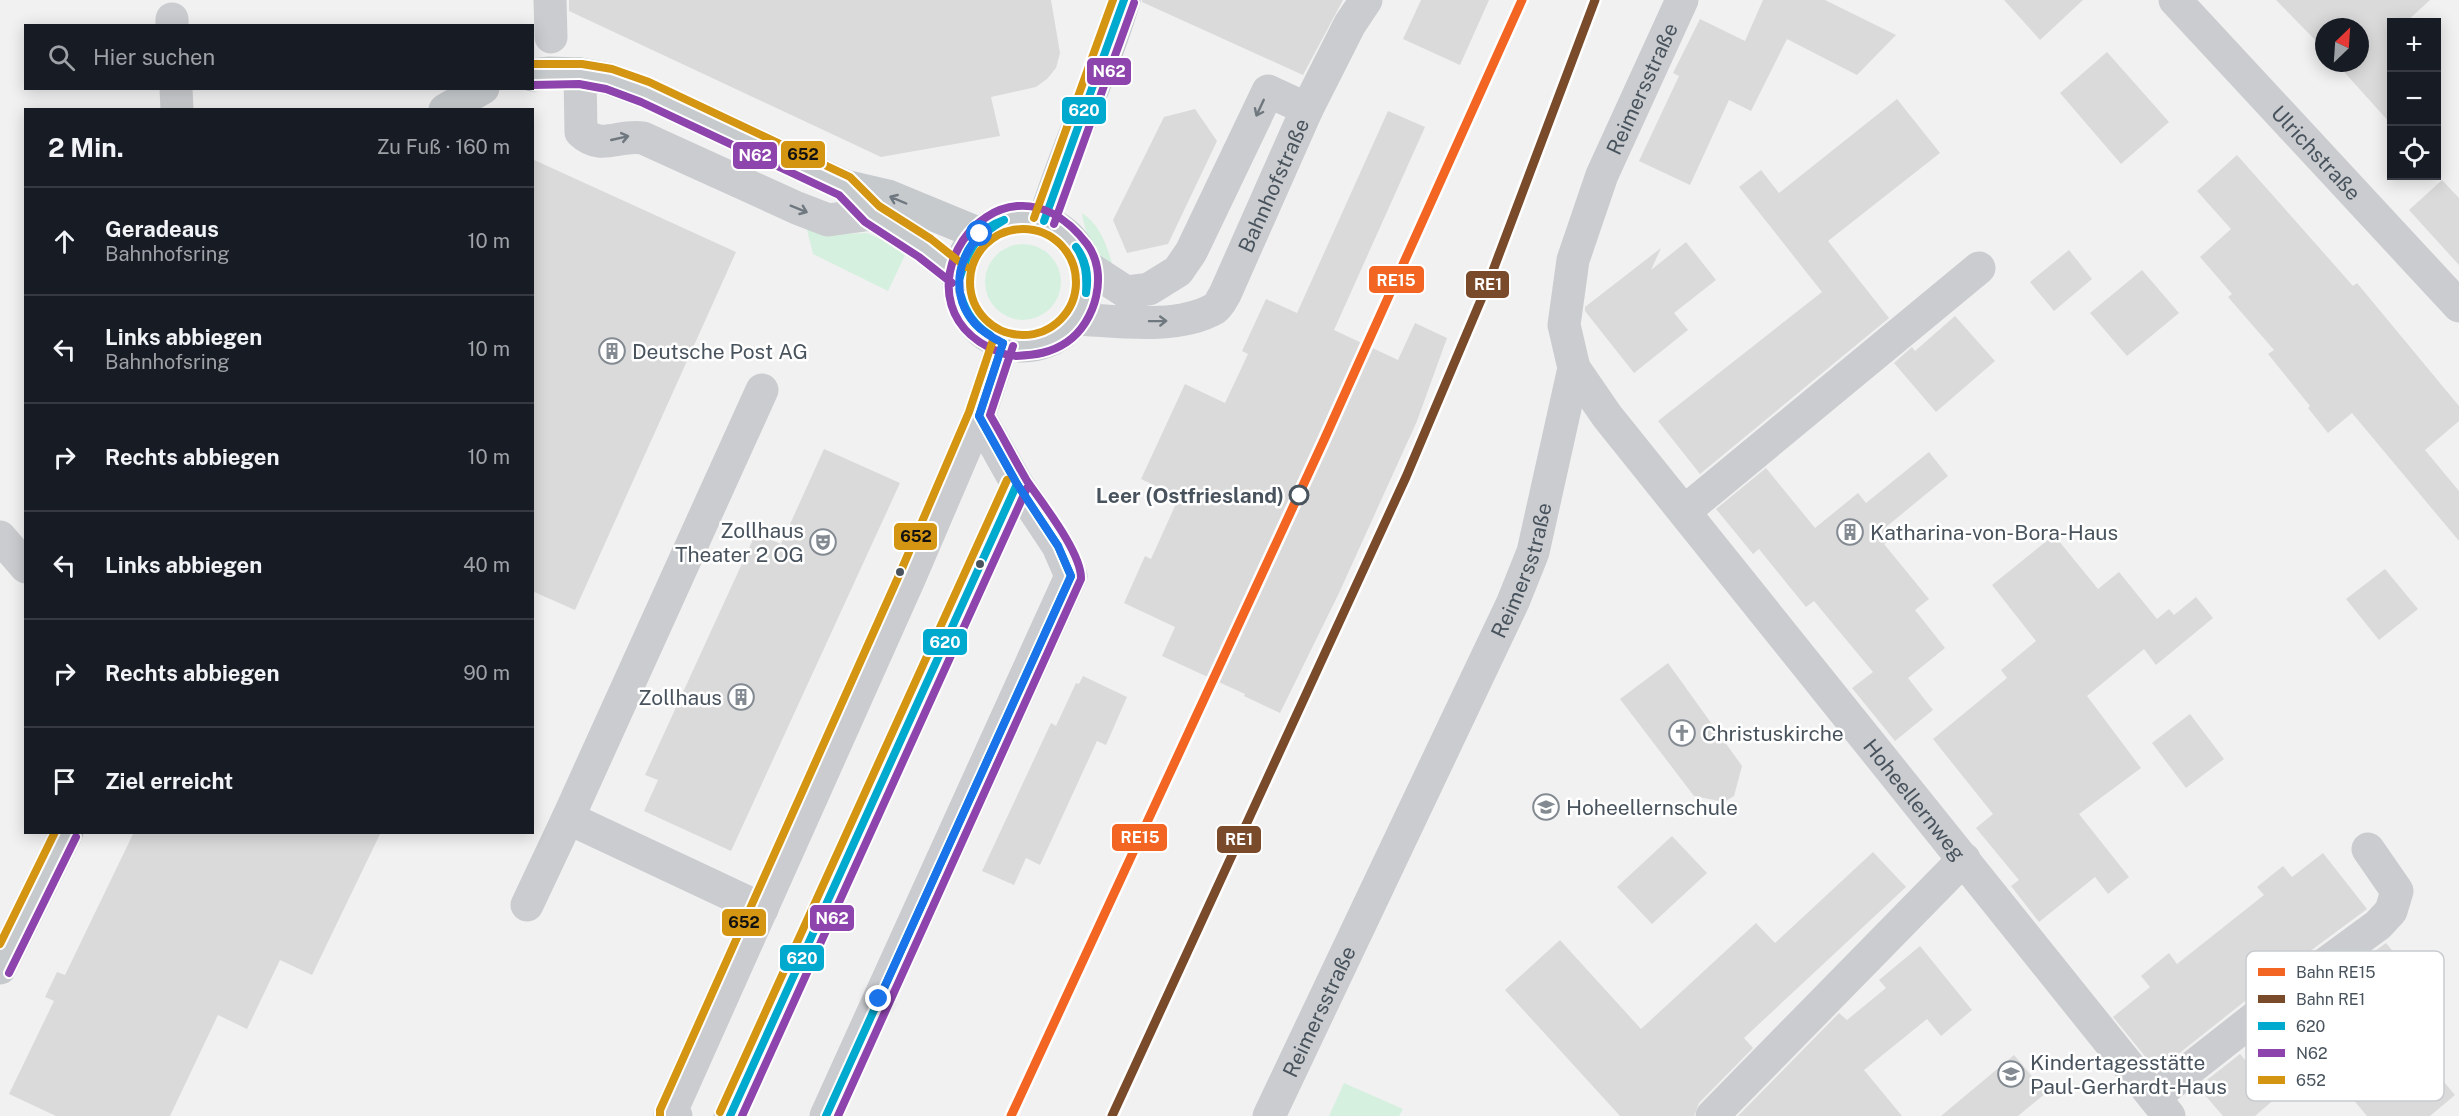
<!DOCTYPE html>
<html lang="de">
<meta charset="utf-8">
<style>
body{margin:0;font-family:"Public Sans",sans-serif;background:#242831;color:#f1f3f6}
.controls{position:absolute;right:18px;top:18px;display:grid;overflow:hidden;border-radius:0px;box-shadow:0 3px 15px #0003}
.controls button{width:54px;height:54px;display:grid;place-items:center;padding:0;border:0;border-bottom:2px solid #363941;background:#171b24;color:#f1f3f6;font:30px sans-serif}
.compass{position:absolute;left:2315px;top:18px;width:54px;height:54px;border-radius:50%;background:#171b24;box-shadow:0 3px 15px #0003;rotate:25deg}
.stop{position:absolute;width:18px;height:18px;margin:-14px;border:4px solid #1a73e8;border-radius:50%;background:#fff}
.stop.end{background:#1a73e8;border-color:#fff;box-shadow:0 2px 6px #0008}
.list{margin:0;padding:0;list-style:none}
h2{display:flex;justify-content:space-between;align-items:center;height:78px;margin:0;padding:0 24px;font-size:26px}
h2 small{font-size:20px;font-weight:400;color:#9ea1a6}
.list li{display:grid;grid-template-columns:39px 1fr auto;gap:18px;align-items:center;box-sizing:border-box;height:108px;padding:0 24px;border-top:2px solid #363941}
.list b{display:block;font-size:22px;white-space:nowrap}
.list p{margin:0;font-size:20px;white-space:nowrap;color:#9ea1a6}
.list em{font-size:20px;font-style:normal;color:#9ea1a6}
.icon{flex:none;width:33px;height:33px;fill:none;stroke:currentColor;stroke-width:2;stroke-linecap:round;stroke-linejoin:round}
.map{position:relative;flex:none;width:2459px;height:1116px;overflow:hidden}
.search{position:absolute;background:#171b24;box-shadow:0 3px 15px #0003;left:24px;top:24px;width:510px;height:66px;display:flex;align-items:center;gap:15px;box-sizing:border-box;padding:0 21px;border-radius:0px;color:#9ea1a6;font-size:22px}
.panel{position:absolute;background:#171b24;box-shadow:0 3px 15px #0003;left:24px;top:108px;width:510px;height:726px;border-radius:0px}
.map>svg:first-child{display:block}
.green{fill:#d6f0e0}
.building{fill:#dadadb}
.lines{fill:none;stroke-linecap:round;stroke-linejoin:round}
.minor{stroke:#cacccf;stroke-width:33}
.major{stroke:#c6cacd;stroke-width:33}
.bus-1-casing{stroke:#fff;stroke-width:12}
.bus-2-casing{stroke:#fff;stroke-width:12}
.bus-3-casing{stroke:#fff;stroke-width:12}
.bus-1{stroke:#00a9ce;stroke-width:8}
.bus-2{stroke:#8e44ad;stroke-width:8}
.bus-3{stroke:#d49513;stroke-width:8}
.rail-1-casing{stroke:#fff;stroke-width:14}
.rail-2-casing{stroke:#fff;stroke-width:14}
.rail-1{stroke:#f26522;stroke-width:9}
.rail-2{stroke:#7a4b2a;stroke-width:9}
.oneway{stroke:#6f777f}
.oneway2{stroke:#6e777f}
.route{stroke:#1a73e8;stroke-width:8}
.stop-dot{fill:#fff;stroke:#48535d;stroke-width:3}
.bus-dot{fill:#48535d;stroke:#fff;stroke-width:2}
.labels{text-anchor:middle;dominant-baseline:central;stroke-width:5;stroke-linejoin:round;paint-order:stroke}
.street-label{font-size:21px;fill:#48535d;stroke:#fff}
.poi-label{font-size:21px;fill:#48535d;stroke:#fff;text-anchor:start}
.stop-label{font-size:21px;font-weight:bold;fill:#48535d;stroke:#fff;text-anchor:end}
.key{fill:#fff;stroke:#c8cbce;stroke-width:1.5}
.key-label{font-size:16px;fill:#48535d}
.line-badge{stroke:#fff;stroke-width:2}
.badge-label{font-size:16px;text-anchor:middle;font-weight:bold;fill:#fff}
.pale-badge-label{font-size:16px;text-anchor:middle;font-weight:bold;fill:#111}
</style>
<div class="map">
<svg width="2459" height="1116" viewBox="0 0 2459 1116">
<rect width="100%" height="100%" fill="#f1f1f1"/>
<path class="green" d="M1082 213C1100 224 1109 249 1113 269 1095 253 1085 236 1082 213Z
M812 227 838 234 867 233 907 251 888 291 813 254 807 230Z
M985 282a38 38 0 1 1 76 0a38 38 0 1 1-76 0Z
M1344 1083 1403 1109 1399 1116H1329Z"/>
<path class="building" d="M569 0H1051L1060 53 1056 68 1047 79 1036 87 991 97 1000 136 881 157 569 11Z
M1142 0H1343L1303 75 1142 2Z
M1421 0H1489L1460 65 1403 39Z
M1763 0H1825L1896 35 1857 75 1787 39 1751 111 1729 100 1690 185 1639 161 1679 76 1673 73 1700 19 1745 41Z
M2004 0H2083L2040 40Z
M2276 0H2430L2406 22H2391V124L2336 63H2360V27H2324V49Z
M2107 52 2169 122 2121 164 2060 93Z
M1897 99 1940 153 1828 241 1889 318 1700 474 1658 421 1822 292 1739 187 1761 170 1779 193Z
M1195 109 1217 141 1168 244 1127 253 1113 220 1164 117Z
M1388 111 1425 127 1334 330 1398 360 1415 323 1447 338 1417 421 1339 593 1280 713 1244 696 1245 694 1162 656 1175 627 1124 603 1145 556 1151 559 1179 497 1141 479 1185 384 1225 403 1248 354 1242 351 1266 299 1297 313Z
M2237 155 2353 286 2357 283 2459 406V421L2425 450 2459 491V541L2352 413 2328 433 2308 408 2310 406 2268 354 2274 350 2228 297 2232 294 2200 257 2231 229 2197 191Z
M532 159 736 252 575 610 532 591Z
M2442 180 2459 198V265L2409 210Z
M1686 242 1716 280 1674 313 1688 330 1634 373 1585 311V307L1661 248 1651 270Z
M2069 250 2092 279 2054 311 2030 282Z
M2142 270 2179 313 2127 356 2090 313Z
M1955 316 1995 361 1936 412 1894 363 1912 347 1915 351Z
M824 449 900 483 731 851 644 811 658 780 645 775 756 533 781 544Z
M1929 452 1948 476 1886 527 1894 537 1884 544 1929 599 1915 610 1945 648 1908 678 1933 710 1895 741 1852 688 1873 672 1814 601 1806 607 1759 549 1753 554 1716 509 1766 468 1815 528 1858 493 1866 503Z
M2054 535 2098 589 2119 572 2157 619 2169 609 2174 615 2196 597 2213 618 2156 665 2144 649 2087 696 2141 768 2079 814 2129 877 2108 894 2095 877 2039 922 2011 886 2019 880 1976 828 1993 814 1933 739 2007 678 2001 670 2036 641 1992 585Z
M2385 569 2418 609 2379 640 2346 599Z
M1668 663 1742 766 1734 796 1724 802 1694 796 1620 699Z
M1083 676 1127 697 1106 745 1097 741 1040 865 1026 858 1014 885 982 871 1051 723 1056 726 1076 683 1079 684Z
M2190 714 2224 759 2186 788 2152 743Z
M134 832H381L312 975 280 960 247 1029 218 1015 170 1116H56L9 1094 54 1001 45 997 57 972 65 975Z
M1672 836 1707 873 1652 924 1617 887Z
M1873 852 1906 887 1744 1038 1753 1048 1699 1103 1694 1116H1620L1505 990 1560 940 1641 1029 1756 923 1775 943Z
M2323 853 2367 909 2274 978 2157 1071 2113 1017 2150 987 2141 976 2169 953 2177 964 2264 895 2257 887 2283 866 2292 877Z
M2386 943 2425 991 2390 1018 2455 1095 2430 1116H2367L2351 1097 2385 1067 2323 989Z
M1920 946 1972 1010 1941 1036 1927 1019 1864 1070 1902 1116H1738L1839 1013 1847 1020 1886 988 1879 980Z
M2240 1054 2277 1097 2255 1116H2223L2198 1087Z
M2014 1055 2046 1093 2018 1116H1941Z"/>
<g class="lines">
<g class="minor">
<path d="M550 0 551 37"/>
<path id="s1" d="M2175 0 2459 306"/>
<path d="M172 19V26"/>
<path d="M580 74 581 132C601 151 618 134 643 138L797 208 828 220 872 214"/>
<path d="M176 88 177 110"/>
<path d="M1307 109 1350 24 1366 0"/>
<path id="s2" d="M1076 319C1117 321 1177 330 1214 309 1219 306 1222 299 1225 294L1307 109 1268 91 1191 252 1178 271 1149 289 1126 292 1086 266"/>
<path id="s3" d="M1574 368 1607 416 2169 1116"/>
<path d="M762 390 568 818 762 909"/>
<path d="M1685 511 1979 268"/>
<path d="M0 537 26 567"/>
<path d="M527 905 568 818"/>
<path d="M2154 1097 2303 980 2378 925 2391 911 2397 891 2368 849"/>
<path d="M676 1116 670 1114 910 577 979 416 1003 343"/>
<path d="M730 1116 1017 484"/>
<path d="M826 1116 1071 576 1058 546 1017 484 979 416"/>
<path id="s4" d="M1269 1116 1513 602 1533 552 1574 368 1564 325 1573 260 1602 175 1682 0"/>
<path d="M1712 1116 1964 859"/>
</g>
<path class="major" d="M532 75 550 73 580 74 609 79 645 92 845 186 888 196 980 234
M445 110 483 88
M845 186 872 214 925 248 959 275
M959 282a64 64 0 1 1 128 0a64 64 0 1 1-128 0Z
M1044 221C1067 146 1102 75 1124 0
M0 968 67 832"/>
<g class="bus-1-casing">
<path id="bus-1" d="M1044 221 1124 0
M1076 247C1086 260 1089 276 1086 293
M1076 247C1086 261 1087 276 1086 293
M960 277C962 252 979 228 1004 220
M960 277C969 247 977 236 1004 220
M961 296C966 313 975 326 990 335
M961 296C964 312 975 328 990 335
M730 1116 1017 484
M826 1116 1071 576 1058 546 1017 484 979 416 1003 343"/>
</g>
<g class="bus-2-casing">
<path id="bus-2" d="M533 85 579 84 606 89 641 102 839 195 865 222 919 257 952 283
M1054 224 1134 3
M1011 356C872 316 996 126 1087 244 1109 273 1096 322 1067 342 1051 353 1035 355 1016 356
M9 973 76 837
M742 1116 1027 488
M838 1116 1081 579C1082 553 1042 503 1027 481 1014 459 1003 437 990 415L1013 346"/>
</g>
<g class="bus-3-casing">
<path id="bus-3" d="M532 64H582L612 69 649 82 850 177 879 206 931 239 966 267
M1034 218 1113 0
M970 282a53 53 0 1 1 106 0a53 53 0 1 1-106 0Z
M0 944 55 832
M720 1112 1007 480
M660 1116V1110L900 573 969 412 993 340"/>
</g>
<use href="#bus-1" class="bus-1"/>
<use href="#bus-2" class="bus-2"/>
<use href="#bus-3" class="bus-3"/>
<g class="rail-1-casing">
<path id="rail-1" d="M1011 1116 1324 440 1522 0"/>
</g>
<g class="rail-2-casing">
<path id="rail-2" d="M1112 1116 1406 477 1489 281 1595 0"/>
</g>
<use href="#rail-1" class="rail-1"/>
<use href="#rail-2" class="rail-2"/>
</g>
<defs><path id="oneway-shaft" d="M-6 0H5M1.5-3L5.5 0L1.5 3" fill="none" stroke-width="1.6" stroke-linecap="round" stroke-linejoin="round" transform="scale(1.5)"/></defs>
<g class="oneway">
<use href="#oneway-shaft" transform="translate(1260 108) rotate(115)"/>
<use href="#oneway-shaft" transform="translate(620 138) rotate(-13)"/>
<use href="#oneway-shaft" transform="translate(799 209) rotate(22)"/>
<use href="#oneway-shaft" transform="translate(1158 321) rotate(-1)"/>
</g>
<use class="oneway2" href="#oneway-shaft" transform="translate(898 200) rotate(-157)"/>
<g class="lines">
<path class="route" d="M879 999 1071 576 1058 546 1017 484 979 416 1003 343C954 320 946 274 980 234"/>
</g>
<defs>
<g id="building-ring" transform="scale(1.35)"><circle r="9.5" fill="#fff" stroke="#838a91" stroke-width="1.5"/><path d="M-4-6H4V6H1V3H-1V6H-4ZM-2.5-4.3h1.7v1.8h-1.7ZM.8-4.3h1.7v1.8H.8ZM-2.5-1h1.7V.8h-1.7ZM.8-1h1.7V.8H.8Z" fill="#838a91"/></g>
<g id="theatre-ring" transform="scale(1.35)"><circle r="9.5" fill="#fff" stroke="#838a91" stroke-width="1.5"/><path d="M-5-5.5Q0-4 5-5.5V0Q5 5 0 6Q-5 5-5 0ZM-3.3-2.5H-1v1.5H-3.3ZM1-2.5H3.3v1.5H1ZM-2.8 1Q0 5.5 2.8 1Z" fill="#838a91"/></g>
<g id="church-ring" transform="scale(1.35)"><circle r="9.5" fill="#fff" stroke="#838a91" stroke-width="1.5"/><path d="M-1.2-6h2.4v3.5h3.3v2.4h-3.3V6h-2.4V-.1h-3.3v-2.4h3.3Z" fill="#838a91"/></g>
<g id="school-ring" transform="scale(1.35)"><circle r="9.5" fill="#fff" stroke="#838a91" stroke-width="1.5"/><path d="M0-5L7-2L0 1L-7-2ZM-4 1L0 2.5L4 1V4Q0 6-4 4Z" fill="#838a91"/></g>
</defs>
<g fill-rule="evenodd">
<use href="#building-ring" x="612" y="351"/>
<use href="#building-ring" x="1850" y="532"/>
<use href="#theatre-ring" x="823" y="542"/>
<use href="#building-ring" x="741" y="697"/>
<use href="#church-ring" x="1682" y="733"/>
<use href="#school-ring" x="1546" y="807"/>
<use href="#school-ring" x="2011" y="1074"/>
</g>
<circle class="stop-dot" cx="1299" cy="495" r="9"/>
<g class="bus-dot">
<circle cx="980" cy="564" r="5"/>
<circle cx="900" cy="572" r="5"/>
</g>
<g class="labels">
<g class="street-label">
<text stroke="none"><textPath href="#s4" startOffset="1106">Reimersstraße</textPath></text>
<text stroke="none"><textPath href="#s1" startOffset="208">Ulrichstraße</textPath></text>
<text stroke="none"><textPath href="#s2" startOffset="278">Bahnhofstraße</textPath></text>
<text stroke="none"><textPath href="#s4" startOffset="602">Reimersstraße</textPath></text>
<text stroke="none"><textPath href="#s3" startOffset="550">Hoheellernweg</textPath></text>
<text stroke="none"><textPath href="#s4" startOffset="116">Reimersstraße</textPath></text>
</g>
<g class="poi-label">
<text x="632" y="351">Deutsche Post AG</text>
<text x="804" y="530" text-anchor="end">Zollhaus<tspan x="804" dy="24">Theater 2 OG</tspan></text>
<text x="1870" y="532">Katharina-von-Bora-Haus</text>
<text x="722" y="697" text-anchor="end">Zollhaus</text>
<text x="1702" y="733">Christuskirche</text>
<text x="1566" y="807">Hoheellernschule</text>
<text x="2030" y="1062">Kindertagesstätte<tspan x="2030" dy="24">Paul-Gerhardt-Haus</tspan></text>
</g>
<g class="stop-label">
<text x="1284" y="495">Leer (Ostfriesland)</text>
</g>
</g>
<rect x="2246" y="951" width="198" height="150" rx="9" class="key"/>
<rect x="2258" y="968" width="27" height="8" fill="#f26522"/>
<rect x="2258" y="995" width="27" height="8" fill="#7a4b2a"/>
<rect x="2258" y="1022" width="27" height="8" fill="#00a9ce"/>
<rect x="2258" y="1049" width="27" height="8" fill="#8e44ad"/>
<rect x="2258" y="1076" width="27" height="8" fill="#d49513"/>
<g class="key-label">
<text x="2296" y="978">Bahn RE15</text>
<text x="2296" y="1005">Bahn RE1</text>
<text x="2296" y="1032">620</text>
<text x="2296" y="1059">N62</text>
<text x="2296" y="1086">652</text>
</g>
<g class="line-badge">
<rect x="1086" y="57" width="46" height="29" rx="6" fill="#8e44ad"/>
<rect x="1061" y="96" width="46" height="29" rx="6" fill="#00a9ce"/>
<rect x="780" y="140" width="46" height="29" rx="6" fill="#d49513"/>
<rect x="732" y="141" width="46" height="29" rx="6" fill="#8e44ad"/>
<rect x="1368" y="265" width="57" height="29" rx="6" fill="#f26522"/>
<rect x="1465" y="270" width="45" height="29" rx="6" fill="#7a4b2a"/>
<rect x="893" y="522" width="45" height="29" rx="6" fill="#d49513"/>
<rect x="922" y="628" width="46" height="28" rx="6" fill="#00a9ce"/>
<rect x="1111" y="823" width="57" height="29" rx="6" fill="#f26522"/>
<rect x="1216" y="825" width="46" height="29" rx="6" fill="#7a4b2a"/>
<rect x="809" y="904" width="46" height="28" rx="6" fill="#8e44ad"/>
<rect x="721" y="908" width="46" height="29" rx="6" fill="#d49513"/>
<rect x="779" y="944" width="46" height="28" rx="6" fill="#00a9ce"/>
</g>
<g class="badge-label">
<text x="1109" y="77">N62</text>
<text x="1084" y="116">620</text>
<text x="755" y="161">N62</text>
<text x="1396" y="286">RE15</text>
<text x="1488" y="290">RE1</text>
<text x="945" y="648">620</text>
<text x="1140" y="843">RE15</text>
<text x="1239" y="845">RE1</text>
<text x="832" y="924">N62</text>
<text x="802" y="964">620</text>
</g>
<g class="pale-badge-label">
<text x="803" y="160">652</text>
<text x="916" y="542">652</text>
<text x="744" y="928">652</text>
</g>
</svg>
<div class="controls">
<button>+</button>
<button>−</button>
<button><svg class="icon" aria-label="locate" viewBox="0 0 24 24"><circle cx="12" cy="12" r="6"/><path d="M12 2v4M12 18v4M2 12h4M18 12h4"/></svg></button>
</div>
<svg class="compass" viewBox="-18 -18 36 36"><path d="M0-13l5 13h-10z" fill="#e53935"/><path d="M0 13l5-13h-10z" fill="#9ea1a6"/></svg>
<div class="stop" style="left:980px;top:234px"></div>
<div class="stop end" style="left:879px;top:999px"></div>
<div class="search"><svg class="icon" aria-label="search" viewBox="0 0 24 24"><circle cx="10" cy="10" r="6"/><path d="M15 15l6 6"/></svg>Hier suchen</div>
<section class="panel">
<h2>2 Min.<small>Zu Fuß · 160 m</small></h2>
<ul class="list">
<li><svg class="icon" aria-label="ahead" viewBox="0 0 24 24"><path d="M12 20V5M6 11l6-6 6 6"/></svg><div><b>Geradeaus</b><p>Bahnhofsring</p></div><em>10 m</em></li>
<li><svg class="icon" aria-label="left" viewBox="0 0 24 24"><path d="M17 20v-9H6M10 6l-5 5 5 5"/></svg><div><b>Links abbiegen</b><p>Bahnhofsring</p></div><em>10 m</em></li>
<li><svg class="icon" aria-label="right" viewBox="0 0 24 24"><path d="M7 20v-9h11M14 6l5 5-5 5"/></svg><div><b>Rechts abbiegen</b></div><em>10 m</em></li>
<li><svg class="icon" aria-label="left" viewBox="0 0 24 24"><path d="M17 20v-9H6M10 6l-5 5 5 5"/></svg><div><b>Links abbiegen</b></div><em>40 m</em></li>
<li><svg class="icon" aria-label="right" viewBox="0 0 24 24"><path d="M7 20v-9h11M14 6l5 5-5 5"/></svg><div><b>Rechts abbiegen</b></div><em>90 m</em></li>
<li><svg class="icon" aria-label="arrive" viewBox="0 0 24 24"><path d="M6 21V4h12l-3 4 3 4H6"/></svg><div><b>Ziel erreicht</b></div></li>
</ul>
</section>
</div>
